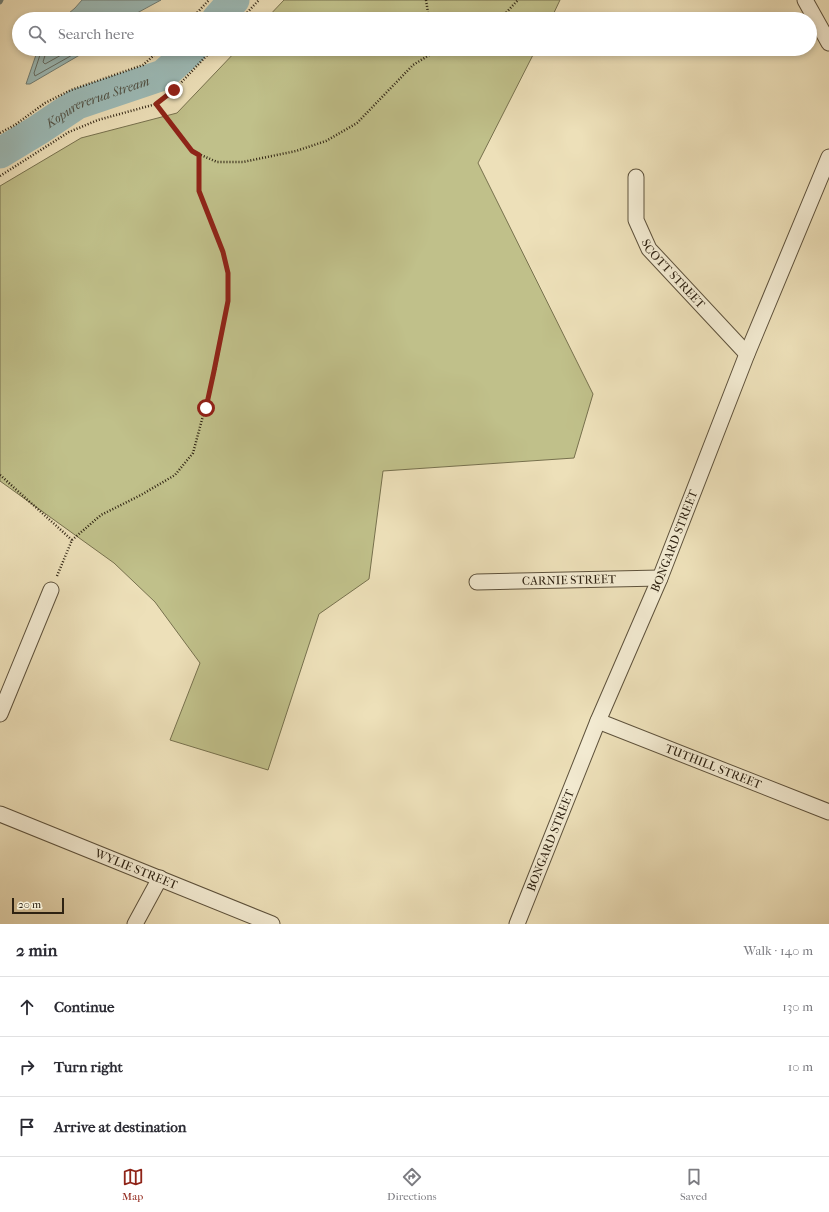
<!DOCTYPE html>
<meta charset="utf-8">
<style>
body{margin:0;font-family:"IM FELL French Canon",serif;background:#f2f2f3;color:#2b2b33}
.scale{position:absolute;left:12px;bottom:10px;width:52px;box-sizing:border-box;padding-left:4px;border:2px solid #2e2212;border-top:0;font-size:11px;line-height:14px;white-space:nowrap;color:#2e2212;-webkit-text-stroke:3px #f3ebd2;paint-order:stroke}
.stop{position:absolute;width:12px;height:12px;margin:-9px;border:3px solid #8f2418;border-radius:50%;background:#fff}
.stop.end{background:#8f2418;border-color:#fff;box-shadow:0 1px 4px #0008}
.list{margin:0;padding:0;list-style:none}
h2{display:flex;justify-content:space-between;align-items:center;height:52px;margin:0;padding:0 16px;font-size:17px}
h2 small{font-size:13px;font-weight:400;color:#7c7c81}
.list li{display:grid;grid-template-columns:26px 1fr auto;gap:12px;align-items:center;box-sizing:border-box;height:60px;padding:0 16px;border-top:1px solid #e1e1e2}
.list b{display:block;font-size:15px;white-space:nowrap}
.list em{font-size:13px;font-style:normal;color:#7c7c81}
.icon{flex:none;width:22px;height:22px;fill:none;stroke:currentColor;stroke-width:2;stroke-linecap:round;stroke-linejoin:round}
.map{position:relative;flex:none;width:829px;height:924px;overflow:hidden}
.search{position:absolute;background:#fff;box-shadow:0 2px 6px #0003;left:12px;right:12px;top:12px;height:44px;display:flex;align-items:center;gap:10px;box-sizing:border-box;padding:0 14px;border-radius:22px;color:#7c7c81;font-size:15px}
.sheet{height:232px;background:#fff}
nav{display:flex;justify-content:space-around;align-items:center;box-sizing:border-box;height:56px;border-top:1px solid #e1e1e2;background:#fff;font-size:11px;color:#7c7c81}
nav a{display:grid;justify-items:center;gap:2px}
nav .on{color:#8f2418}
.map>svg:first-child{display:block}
.green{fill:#c0c08a;stroke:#77714e}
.water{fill:#9cbbb8;stroke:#707e76}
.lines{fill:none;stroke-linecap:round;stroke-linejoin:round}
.shore{stroke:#656e65;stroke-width:1}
.stream{stroke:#707e76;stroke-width:5}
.river{stroke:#9cbbb8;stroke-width:31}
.minor-casing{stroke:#5e523c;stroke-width:17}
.path{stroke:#2e2212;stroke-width:2.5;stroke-dasharray:1 2;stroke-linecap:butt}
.minor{stroke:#f3ebd2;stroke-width:15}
.route{stroke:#8f2418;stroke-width:5}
.labels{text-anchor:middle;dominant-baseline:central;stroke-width:3.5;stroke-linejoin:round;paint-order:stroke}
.street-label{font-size:12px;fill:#2e2212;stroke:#f3ebd2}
.water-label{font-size:13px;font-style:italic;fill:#4f5044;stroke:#f3ebd2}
</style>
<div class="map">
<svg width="829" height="924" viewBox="0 0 829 924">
<rect width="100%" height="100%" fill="#ede0b9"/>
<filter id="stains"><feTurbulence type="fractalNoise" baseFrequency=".005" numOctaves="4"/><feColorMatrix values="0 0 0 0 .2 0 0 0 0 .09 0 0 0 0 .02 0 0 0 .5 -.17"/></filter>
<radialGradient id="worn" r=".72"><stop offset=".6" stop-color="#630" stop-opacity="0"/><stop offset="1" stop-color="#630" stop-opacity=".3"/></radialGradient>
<path class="green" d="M284 0H560L551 19H266Z
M238 49H536L478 163 593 394 574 458 383 471 369 579 319 614 268 770 170 740 200 663 155 602 114 563 0 481V186L81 138 177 113Z"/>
<path class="water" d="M82 0H161L126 19H62L75 8Z
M38 49H90L30 84H26Z"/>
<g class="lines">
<path class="shore" d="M42 49 34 73 35 76 83 49
M47 49 43 62 45 64 72 49"/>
<path class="stream" d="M0 2 1 0"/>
<g class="river">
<path d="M217 19 234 0"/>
<path id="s1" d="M0 153 38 130 77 104 163 75 192 49"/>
</g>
<g class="minor-casing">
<g id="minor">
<path d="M805 0 829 43"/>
<path id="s2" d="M636 177V220L649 249 747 354"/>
<path id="s3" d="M477 582 660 578"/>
<path d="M0 714 51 590"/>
<path id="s4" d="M598 721 829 812"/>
<path id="s5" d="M0 814 272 924"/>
<path d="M135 924 160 878"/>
<path id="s6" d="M517 924 598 721 660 578 747 354 829 157"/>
</g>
</g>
<path class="path" d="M426 0 429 19
M191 19 209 0
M241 19 259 0
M500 19 518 0
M156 104 192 151 217 162H243L296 151 326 141 357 123 413 65 439 49
M0 133 15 125 45 103 71 90 143 65 161 49
M0 176 69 132 98 120 156 104 174 90 213 49
M0 475 72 540
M57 576 72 540 101 515 141 495 175 475 193 453 215 371 228 301V273L223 252 199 191V155"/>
<use href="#minor" class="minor"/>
</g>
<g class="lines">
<path class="route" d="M174 90 156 104 192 151 199 155V191L223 252 228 273V301L214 371 206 408"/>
</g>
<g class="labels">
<g class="street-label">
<text stroke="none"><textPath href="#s2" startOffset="109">SCOTT STREET</textPath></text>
<text stroke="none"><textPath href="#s6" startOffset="414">BONGARD STREET</textPath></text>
<text stroke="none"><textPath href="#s3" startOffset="92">CARNIE STREET</textPath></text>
<text stroke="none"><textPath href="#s4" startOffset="124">TUTHILL STREET</textPath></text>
<text stroke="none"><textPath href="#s6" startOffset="90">BONGARD STREET</textPath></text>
<text stroke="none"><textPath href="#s5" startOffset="147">WYLIE STREET</textPath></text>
</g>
<g class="water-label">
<text stroke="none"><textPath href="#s1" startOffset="111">Kopurererua Stream</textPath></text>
</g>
</g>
<rect width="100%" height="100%" filter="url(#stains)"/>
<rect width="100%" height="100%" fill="url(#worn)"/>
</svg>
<div class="scale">20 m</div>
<div class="stop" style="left:206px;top:408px"></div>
<div class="stop end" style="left:174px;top:90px"></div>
<div class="search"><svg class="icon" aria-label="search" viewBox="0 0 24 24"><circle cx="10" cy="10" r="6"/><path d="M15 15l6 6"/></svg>Search here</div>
</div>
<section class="sheet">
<h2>2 min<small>Walk · 140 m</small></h2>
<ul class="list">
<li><svg class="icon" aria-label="ahead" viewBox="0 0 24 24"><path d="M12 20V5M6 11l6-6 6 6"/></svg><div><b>Continue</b></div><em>130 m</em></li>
<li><svg class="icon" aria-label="right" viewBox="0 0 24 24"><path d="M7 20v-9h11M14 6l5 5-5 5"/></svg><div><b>Turn right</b></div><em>10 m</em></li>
<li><svg class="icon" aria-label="arrive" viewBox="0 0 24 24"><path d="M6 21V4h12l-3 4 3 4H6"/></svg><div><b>Arrive at destination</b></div></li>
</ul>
</section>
<nav>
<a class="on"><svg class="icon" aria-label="map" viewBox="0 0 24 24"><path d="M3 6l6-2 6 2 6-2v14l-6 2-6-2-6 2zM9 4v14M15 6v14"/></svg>Map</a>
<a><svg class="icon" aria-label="directions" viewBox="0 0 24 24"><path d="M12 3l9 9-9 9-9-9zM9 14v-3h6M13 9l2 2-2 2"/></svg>Directions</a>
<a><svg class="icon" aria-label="saved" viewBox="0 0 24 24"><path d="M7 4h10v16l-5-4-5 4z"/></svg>Saved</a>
</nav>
